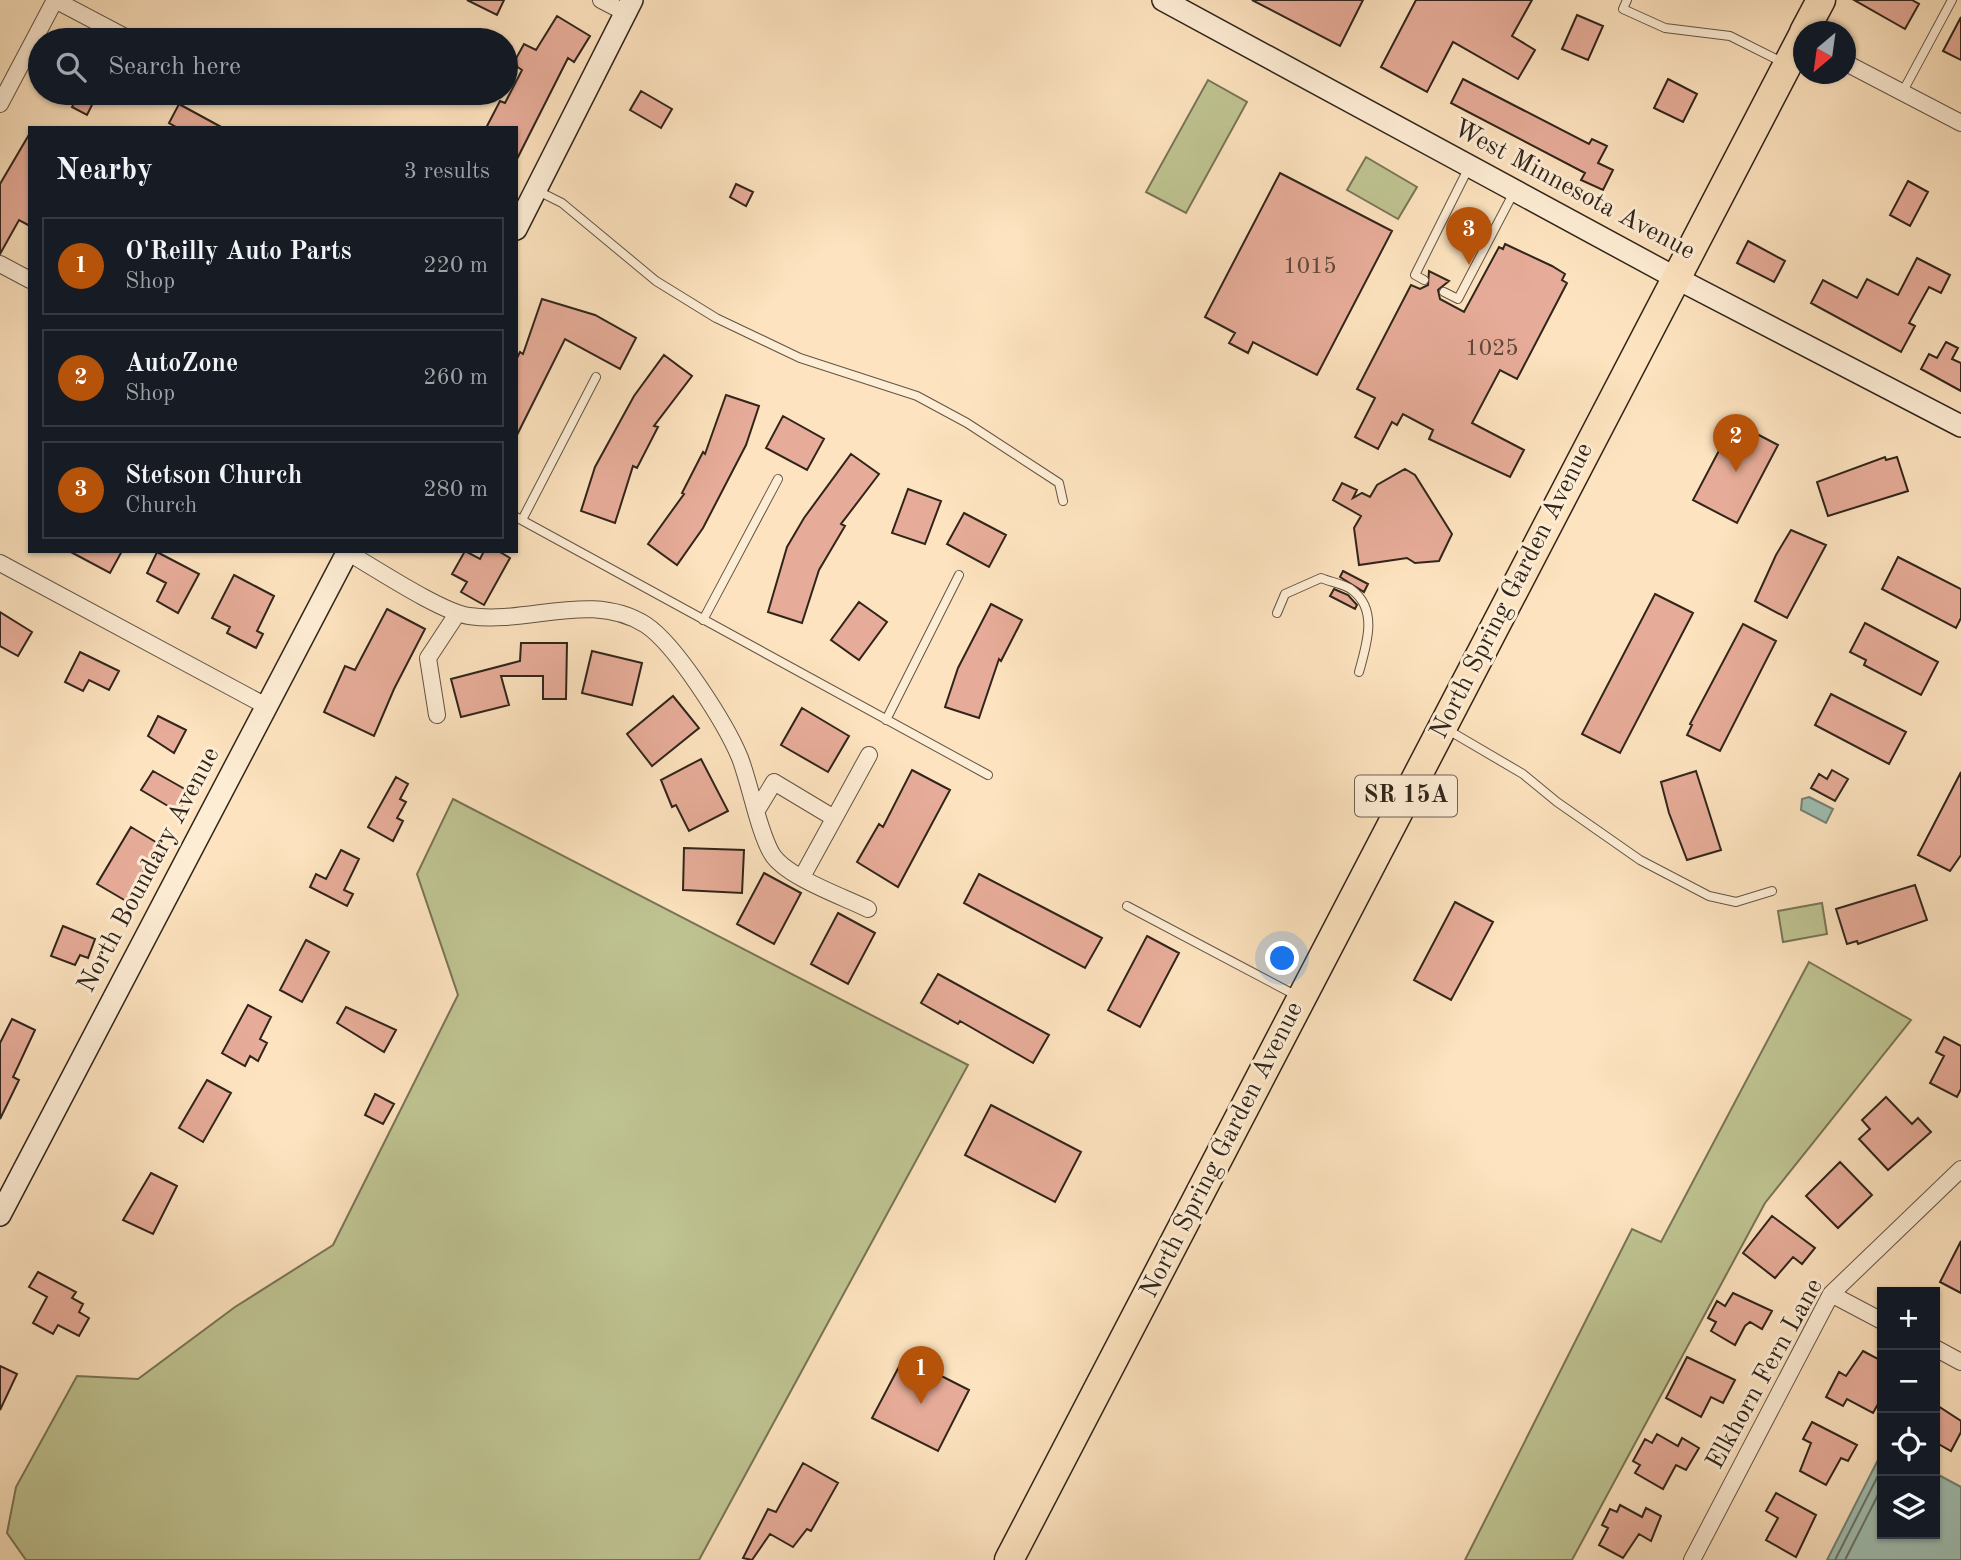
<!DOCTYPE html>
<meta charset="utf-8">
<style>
body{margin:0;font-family:"Old Standard TT",serif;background:#20242c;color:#f1f3f6}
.controls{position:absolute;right:21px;bottom:21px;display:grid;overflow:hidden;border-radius:0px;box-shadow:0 2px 5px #0004}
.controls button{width:63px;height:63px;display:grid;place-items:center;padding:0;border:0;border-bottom:2px solid #363941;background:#171b24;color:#f1f3f6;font:35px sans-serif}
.compass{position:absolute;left:1793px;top:21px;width:63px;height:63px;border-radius:50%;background:#171b24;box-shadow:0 2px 5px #0004;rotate:209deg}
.you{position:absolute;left:1283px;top:959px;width:24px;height:24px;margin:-18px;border:5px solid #fff;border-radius:50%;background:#1a73e8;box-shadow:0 0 0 10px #1a73e833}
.badge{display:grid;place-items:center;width:46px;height:46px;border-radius:50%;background:#b45309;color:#fff;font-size:23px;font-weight:700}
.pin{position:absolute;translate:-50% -58px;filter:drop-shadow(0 2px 4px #0008)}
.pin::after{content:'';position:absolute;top:37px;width:24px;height:21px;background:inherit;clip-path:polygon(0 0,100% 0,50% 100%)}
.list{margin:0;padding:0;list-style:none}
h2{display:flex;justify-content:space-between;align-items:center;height:91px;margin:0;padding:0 28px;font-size:30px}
h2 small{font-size:23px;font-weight:400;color:#9ea1a6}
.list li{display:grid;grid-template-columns:46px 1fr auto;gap:21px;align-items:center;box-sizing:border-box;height:98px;margin:0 14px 14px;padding:0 14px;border:2px solid #363941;border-radius:0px}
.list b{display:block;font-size:26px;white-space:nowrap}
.list p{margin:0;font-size:23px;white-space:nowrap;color:#9ea1a6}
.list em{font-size:23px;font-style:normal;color:#9ea1a6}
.icon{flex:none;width:38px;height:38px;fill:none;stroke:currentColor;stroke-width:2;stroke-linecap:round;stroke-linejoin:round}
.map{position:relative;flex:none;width:1961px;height:1560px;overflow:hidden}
.search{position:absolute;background:#171b24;box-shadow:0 2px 5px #0004;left:28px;top:28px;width:490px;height:77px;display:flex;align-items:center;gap:18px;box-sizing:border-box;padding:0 24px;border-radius:38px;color:#9ea1a6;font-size:26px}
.panel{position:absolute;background:#171b24;box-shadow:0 2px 5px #0004;left:28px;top:126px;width:490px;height:427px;border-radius:0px}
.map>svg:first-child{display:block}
.green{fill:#bfc492;stroke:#787456;stroke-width:2}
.water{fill:#9fbeb2;stroke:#738176;stroke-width:2}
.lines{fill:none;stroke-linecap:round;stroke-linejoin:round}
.shore{stroke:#687266;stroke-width:2}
.building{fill:#e7ac99;stroke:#30251b;stroke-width:2}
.lane-casing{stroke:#635444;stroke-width:10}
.street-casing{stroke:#635444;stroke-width:18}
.secondary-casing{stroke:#30251b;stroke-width:24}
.highway-casing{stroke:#30251b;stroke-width:31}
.lane{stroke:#feedd5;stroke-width:8}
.street{stroke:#feedd5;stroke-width:16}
.secondary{stroke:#feedd5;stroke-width:21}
.highway{stroke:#fde3bf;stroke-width:28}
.labels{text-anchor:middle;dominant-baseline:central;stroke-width:6;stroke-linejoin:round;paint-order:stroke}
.number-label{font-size:23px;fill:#5e473a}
.shield{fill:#feedd5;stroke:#6e6153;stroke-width:2}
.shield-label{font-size:24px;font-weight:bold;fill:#30251b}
.street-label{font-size:26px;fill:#30251b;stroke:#feedd5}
</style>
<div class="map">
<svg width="1961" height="1560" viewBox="0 0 1961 1560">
<rect width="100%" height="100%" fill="#fde3bf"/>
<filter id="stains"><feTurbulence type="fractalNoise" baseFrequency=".00286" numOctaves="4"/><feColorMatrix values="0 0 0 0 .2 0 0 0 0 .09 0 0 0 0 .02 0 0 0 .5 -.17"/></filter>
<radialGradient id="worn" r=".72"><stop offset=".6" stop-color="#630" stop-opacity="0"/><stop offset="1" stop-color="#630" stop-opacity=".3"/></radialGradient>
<path class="green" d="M1208 80 1247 102 1186 213 1146 192Z
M1366 157 1417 187 1398 219 1347 190Z
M453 799 968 1065 699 1560H26L7 1533 16 1487 77 1376 138 1379 235 1307 333 1245 458 995 417 874Z
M1822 903 1827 934 1783 942 1778 911Z
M1809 962 1911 1020 1765 1203 1572 1560H1465L1632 1229 1661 1242Z"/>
<path class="water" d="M1809 797 1833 809 1826 823 1801 810 1802 799Z
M1882 1452V1534H1935V1473L1961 1487V1560H1827Z"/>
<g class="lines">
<path class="shore" d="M1835 1560 1882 1468
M1845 1560 1882 1487"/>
</g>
<path class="building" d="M467 0H504L497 15Z
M1252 0H1363L1340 46Z
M1416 0H1532L1512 36 1535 50 1518 79 1453 42 1427 92 1381 67Z
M1854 0H1912L1919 4 1905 29Z
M1577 15 1603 26 1588 60 1562 49Z
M557 16 590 36 574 62 568 58 516 161V128H486L500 101 505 103 522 70 513 64 524 44 536 50Z
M1961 17V60L1943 51Z
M1463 79 1589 144 1592 139 1607 146 1598 163 1613 170 1603 190 1581 180 1585 173 1451 103Z
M1668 79 1697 94 1683 122 1654 108Z
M641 91 672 109 661 128 630 110Z
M79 93H98L87 115 72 107Z
M179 104 223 128H178L169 123Z
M30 133V226L19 220 0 254V184Z
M1280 173 1392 231 1317 375 1253 342 1248 353 1229 343 1235 333 1205 317Z
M1908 181 1928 192 1910 226 1890 215Z
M736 184 753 192 746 206 730 197Z
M1748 241 1785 261 1774 282 1737 263Z
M1505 244 1552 266 1565 274 1562 280 1567 283 1517 379 1500 370 1472 423 1524 450 1510 477 1429 439 1433 430 1403 414 1397 425 1392 422 1378 449 1355 437 1375 398 1357 389 1411 285 1420 289 1428 285 1429 271 1449 281 1438 290 1440 299 1464 312 1499 247 1503 249Z
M1917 258 1950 275 1941 293 1929 287 1909 323 1915 326 1901 352 1811 303 1823 280 1857 298 1867 279 1898 295Z
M542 299 595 315 636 338 620 369 565 339 516 437V360L520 352 523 354Z
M1946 342 1958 348 1952 359 1961 363V391L1921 369 1929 354 1937 358Z
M664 355 692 376 654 426 658 427 637 468 633 466 615 523 581 511 595 467 634 396Z
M726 395 759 406 746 445 703 528 677 565 648 544 684 494 682 493 703 452 705 454Z
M783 416 824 439 807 470 766 448Z
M1734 422 1778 445 1737 523 1693 500Z
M851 454 879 474 841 524 845 526 819 570 802 623 768 612 787 547 804 518Z
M1885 457 1886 460 1897 457 1908 491 1828 516 1817 482Z
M1405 469 1415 475 1452 534 1439 561 1415 563 1407 558 1359 565 1354 528 1361 516 1333 500 1342 483 1357 490 1353 498 1362 493 1370 497 1377 485Z
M908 489 941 501 925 544 892 533Z
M964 513 1006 535 989 567 947 544Z
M1791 530 1826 545 1787 618 1755 601 1776 555Z
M69 551H122L110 573Z
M465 551 480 559 484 551H498L510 558 484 605 461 592 467 582 452 574Z
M157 552 199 574 178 613 157 601 166 583 147 573Z
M1898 557 1961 589V618L1956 628 1882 589Z
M1343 571 1368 584 1364 592 1340 577Z
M234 575 274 596 257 631 263 634 256 648 227 633 230 627 212 618Z
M1334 589 1348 595 1357 605 1355 609 1330 596Z
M1655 594 1693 613 1620 753 1582 734Z
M859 602 887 622 859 660 831 640Z
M991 604 1022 620 1001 661 999 659 979 718 945 707 958 668Z
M387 609 425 629 394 689 374 736 324 712 345 666 355 670Z
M0 612 32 632 18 656 0 646Z
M1865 623 1938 662 1921 695 1864 665 1866 660 1850 652Z
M1743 624 1776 641 1720 751 1687 735 1692 725 1690 724Z
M521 643H567L566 699H543V676H501L509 705 461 717 451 679 520 661Z
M592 651 642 663 632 705 582 693Z
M80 652 119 671 109 690 89 680 83 691 65 682Z
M1831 694 1906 732 1889 764 1815 725Z
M673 696 699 728 652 766 627 734Z
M802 708 849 736 828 772 781 745Z
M158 716 186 730 174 753 148 736Z
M701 759 728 811 689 831 676 805 672 807 661 780Z
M912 770 950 790 898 887 857 862 879 824 883 827Z
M1832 770 1848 779 1835 801 1811 788 1819 774 1827 779Z
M153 771 190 792 178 812 141 790Z
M1696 771 1721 850 1687 860 1669 813 1661 782Z
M1961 772V855L1950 871 1918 855Z
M396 777 408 784 400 799 406 802 397 818 403 821 393 841 368 827Z
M131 827 159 844 126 901 97 884Z
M684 848 744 850 742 893 683 890Z
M341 850 359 859 344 890 353 894 347 906 310 887 316 874 326 879Z
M764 873 801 893 774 944 737 924Z
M979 874 1102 938 1085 968 964 903Z
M1915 885 1927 920 1858 944 1857 941 1847 944 1836 909Z
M1455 902 1493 922 1451 1000 1414 980Z
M838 913 875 933 848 984 811 964Z
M63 926 95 939 88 958 80 955 75 965 51 956Z
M1147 936 1179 953 1140 1027 1108 1010Z
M306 940 329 952 302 1002 280 990Z
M938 974 1049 1035 1033 1063 960 1021 958 1024 921 1003Z
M248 1005 271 1017 260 1039 267 1043 258 1061 250 1056 245 1066 222 1053Z
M346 1007 396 1030 384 1052 337 1023Z
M12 1019 35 1030 13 1077 19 1080 0 1119V1043Z
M1944 1037 1961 1046V1089L1957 1097 1930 1083 1944 1056 1936 1052Z
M207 1080 231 1093 203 1142 179 1128Z
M375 1094 394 1104 383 1124 365 1115Z
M1886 1097 1912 1124 1918 1118 1931 1132 1888 1170 1859 1139 1870 1129 1862 1120Z
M991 1105 1081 1152 1055 1202 965 1155Z
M1840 1162 1872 1195 1838 1228 1806 1196Z
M151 1173 177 1186 153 1234 123 1220Z
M1772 1216 1815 1248 1802 1264 1793 1257 1775 1278 1743 1253Z
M1961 1241V1293L1940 1282Z
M38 1272 76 1292 72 1298 83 1304 79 1312 89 1318 79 1336 58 1325 53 1334 33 1323 47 1297 29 1287Z
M1733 1293 1772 1311 1762 1329 1750 1322 1745 1326 1735 1345 1711 1331 1716 1322 1708 1318 1717 1301 1725 1306Z
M1863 1351 1882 1361V1397L1873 1413 1847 1399 1843 1406 1826 1397 1839 1372 1846 1376Z
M904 1357 969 1390 938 1451 872 1418Z
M1687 1357 1735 1380 1723 1403 1711 1397 1701 1417 1666 1398Z
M0 1366 17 1374 0 1410Z
M1935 1404 1961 1421V1432L1951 1451 1935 1442Z
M1812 1422 1857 1445 1848 1461 1841 1458 1826 1485 1800 1471 1811 1443 1803 1439Z
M1657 1434 1678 1446 1682 1438 1699 1448 1686 1470 1676 1465 1663 1489 1635 1473 1640 1465 1633 1461 1645 1439 1652 1443Z
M803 1463 838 1483 811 1531 807 1529 793 1547 770 1534 752 1560 743 1558 768 1509 776 1512Z
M1776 1493 1816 1515 1796 1557 1766 1540 1778 1518 1766 1511Z
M1620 1505 1642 1517 1646 1508 1661 1516 1651 1541 1639 1534 1623 1558 1599 1545 1608 1528 1602 1525 1610 1509 1617 1512Z"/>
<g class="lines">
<g class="lane-casing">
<path id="lane" d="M1627 0 1623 9 1665 28 1730 36 1784 63
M1902 93 1952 0
M538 191 562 203 656 281 716 318 800 358 917 396 967 423 1059 483 1063 501
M1424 280 1415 275 1468 169
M1444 292 1458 299 1514 192
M516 517 988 775
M522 520 596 377
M1277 613 1285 594 1321 578C1330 582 1345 584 1352 590 1379 610 1366 646 1359 672
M703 620 778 479
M886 720 959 575
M1448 730 1523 774 1557 802 1640 860 1709 896 1736 902 1772 891
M1127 906 1299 997"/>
</g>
<g class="street-casing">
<path id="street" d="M601 0 626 13
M1846 63 1961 123
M0 104 55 0 131 40
M0 264 30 280
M347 552C375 568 441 612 469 616 529 625 591 590 646 625 676 645 726 724 740 758 750 784 759 833 772 854 786 877 844 897 868 909
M0 563 266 706
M437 715 428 658 457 614
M757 810 774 782 834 818
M802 877 869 755
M1831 1294 1882 1321
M1935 1348 1961 1362
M1692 1560 1831 1294 1961 1169"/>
</g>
<g class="secondary-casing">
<path id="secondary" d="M1163 0 1676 278 1961 426
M516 229 632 0
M0 1215 348 551"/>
</g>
<g class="highway-casing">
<path id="highway" d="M1804 32 1821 0
M1009 1560 1804 33"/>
</g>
<use href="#lane" class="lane"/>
<use href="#street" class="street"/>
<use href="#secondary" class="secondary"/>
<use href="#highway" class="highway"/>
</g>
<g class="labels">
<g class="number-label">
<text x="1310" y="266">1015</text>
<text x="1492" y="348">1025</text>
</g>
<rect class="shield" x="1355" y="775.5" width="102" height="41" rx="5"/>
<g class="shield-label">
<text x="1406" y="796">SR 15A</text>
</g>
<g class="street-label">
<text transform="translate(1574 190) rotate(28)">West Minnesota Avenue</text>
<text transform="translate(1512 591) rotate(-63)">North Spring Garden Avenue</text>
<text transform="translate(149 870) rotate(-62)">North Boundary Avenue</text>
<text transform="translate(1222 1150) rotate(-63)">North Spring Garden Avenue</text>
<text transform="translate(1765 1374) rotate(-61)">Elkhorn Fern Lane</text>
</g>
</g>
<rect width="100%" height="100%" filter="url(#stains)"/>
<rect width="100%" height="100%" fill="url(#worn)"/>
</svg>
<div class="controls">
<button>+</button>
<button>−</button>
<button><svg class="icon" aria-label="locate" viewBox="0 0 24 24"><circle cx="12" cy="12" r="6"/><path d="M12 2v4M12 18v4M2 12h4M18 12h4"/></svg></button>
<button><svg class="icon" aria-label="layers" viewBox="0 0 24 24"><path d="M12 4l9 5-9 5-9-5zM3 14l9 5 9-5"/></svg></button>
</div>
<svg class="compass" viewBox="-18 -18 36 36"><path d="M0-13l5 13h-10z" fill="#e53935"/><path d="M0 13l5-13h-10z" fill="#9ea1a6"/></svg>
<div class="you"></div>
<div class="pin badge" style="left:921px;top:1404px">1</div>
<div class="pin badge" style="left:1736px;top:472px">2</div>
<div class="pin badge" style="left:1469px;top:265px">3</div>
<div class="search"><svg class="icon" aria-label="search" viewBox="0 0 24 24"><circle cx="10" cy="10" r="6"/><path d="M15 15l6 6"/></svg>Search here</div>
<section class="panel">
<h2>Nearby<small>3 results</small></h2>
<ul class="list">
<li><span class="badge">1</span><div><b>O'Reilly Auto Parts</b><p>Shop</p></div><em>220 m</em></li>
<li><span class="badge">2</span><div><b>AutoZone</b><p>Shop</p></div><em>260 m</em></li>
<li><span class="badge">3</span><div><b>Stetson Church</b><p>Church</p></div><em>280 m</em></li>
</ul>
</section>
</div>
